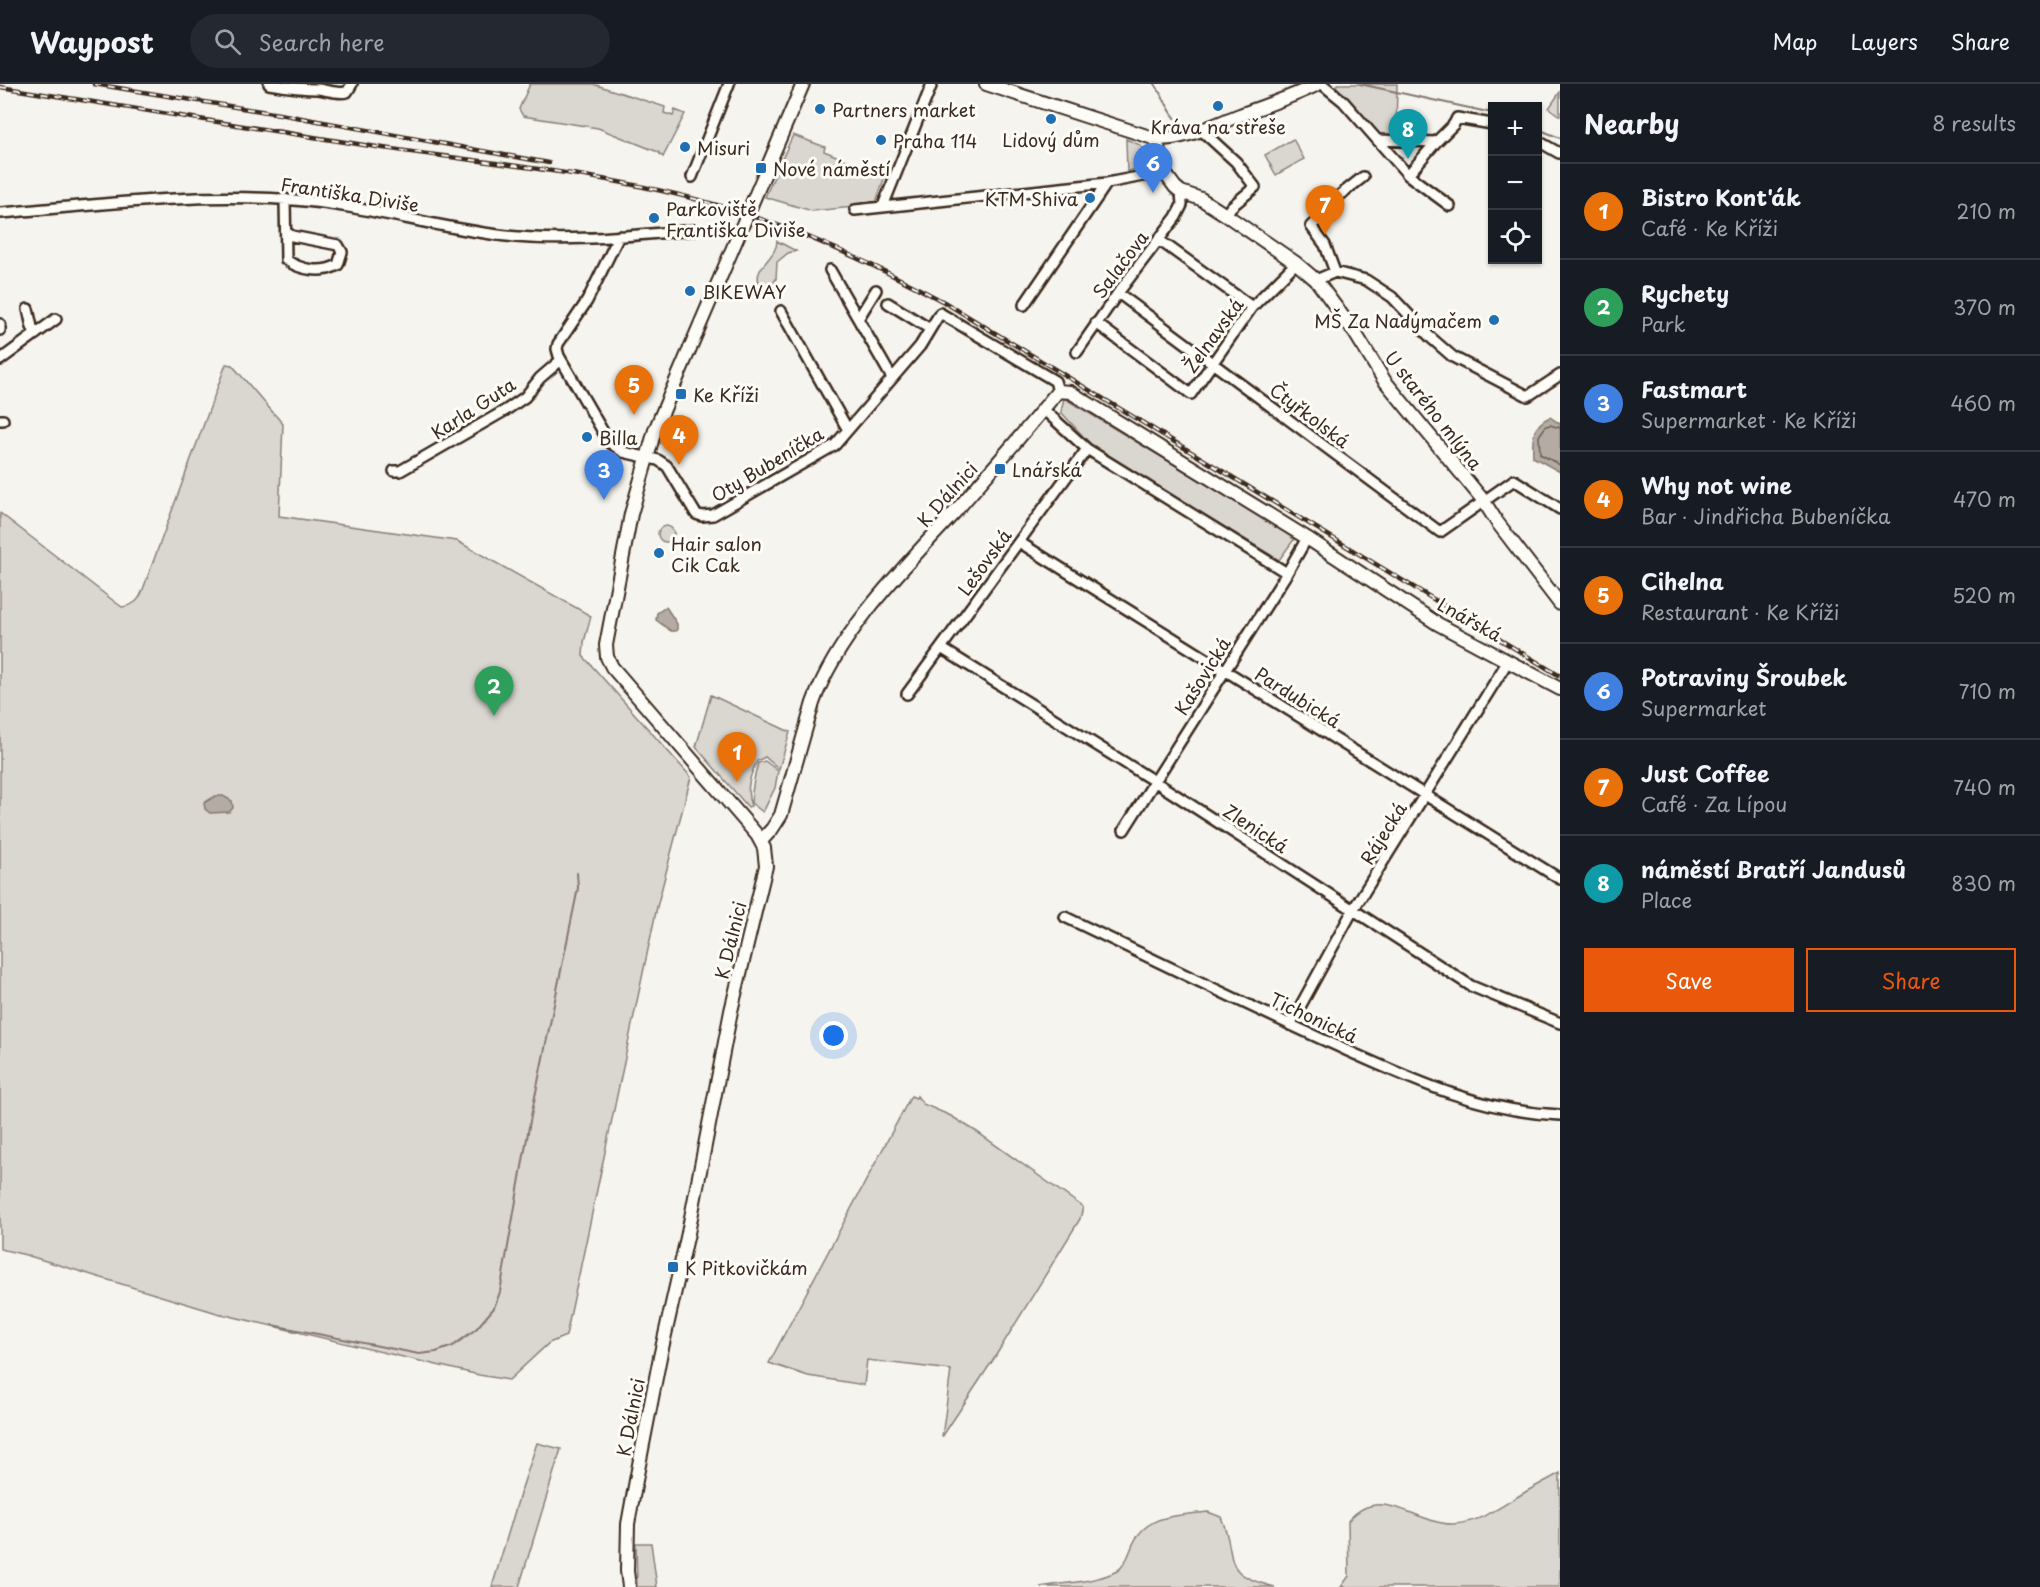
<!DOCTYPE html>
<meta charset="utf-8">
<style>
body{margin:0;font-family:"Playpen Sans",sans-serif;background:#242831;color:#f1f3f6}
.controls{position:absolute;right:18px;top:18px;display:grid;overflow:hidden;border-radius:0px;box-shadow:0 2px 4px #0004}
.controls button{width:54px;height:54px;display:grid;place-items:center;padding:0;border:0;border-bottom:2px solid #363941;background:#171b24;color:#f1f3f6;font:30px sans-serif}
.you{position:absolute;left:834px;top:952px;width:21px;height:21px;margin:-15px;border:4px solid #fff;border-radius:50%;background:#1a73e8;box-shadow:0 0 0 9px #1a73e833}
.badge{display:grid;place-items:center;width:39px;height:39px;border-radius:50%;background:#ea580c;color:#fff;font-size:20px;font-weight:700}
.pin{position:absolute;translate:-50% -50px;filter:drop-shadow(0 2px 3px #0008)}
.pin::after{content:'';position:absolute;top:32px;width:21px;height:18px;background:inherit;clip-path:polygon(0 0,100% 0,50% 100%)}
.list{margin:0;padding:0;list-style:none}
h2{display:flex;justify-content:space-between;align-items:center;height:78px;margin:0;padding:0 24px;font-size:26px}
h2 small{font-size:20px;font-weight:400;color:#9ea1a6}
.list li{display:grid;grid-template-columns:39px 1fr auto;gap:18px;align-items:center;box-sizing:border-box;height:96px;padding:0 24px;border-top:2px solid #363941}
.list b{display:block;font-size:22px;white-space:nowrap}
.list p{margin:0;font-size:20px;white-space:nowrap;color:#9ea1a6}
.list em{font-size:20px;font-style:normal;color:#9ea1a6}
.actions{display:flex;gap:12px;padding:18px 24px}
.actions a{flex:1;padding:14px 0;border:2px solid #ea580c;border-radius:0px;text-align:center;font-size:21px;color:#ea580c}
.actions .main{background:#ea580c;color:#fff}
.icon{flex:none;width:33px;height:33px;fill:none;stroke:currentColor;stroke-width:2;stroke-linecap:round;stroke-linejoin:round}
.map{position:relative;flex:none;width:1560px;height:1503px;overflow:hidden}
header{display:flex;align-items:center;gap:36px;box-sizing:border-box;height:84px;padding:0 30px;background:#171b24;border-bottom:2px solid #363941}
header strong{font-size:28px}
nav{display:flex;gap:33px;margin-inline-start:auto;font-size:21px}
.search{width:420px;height:54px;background:#242831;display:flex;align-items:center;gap:15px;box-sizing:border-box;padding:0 21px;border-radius:33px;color:#9ea1a6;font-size:22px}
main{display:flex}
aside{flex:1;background:#171b24}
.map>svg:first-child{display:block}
.green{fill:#dad6d0;stroke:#8a8077;stroke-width:1.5}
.water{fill:#b4aca4;stroke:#84786e;stroke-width:1.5}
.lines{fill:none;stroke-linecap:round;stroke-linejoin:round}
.shore{stroke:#6b5e54;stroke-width:1.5}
.stream{stroke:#84786e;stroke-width:2}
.street-casing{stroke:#3b2a1e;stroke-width:14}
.secondary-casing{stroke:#3b2a1e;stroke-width:16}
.street{stroke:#fdfcf7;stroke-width:9}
.secondary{stroke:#fdfcf7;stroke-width:12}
.rail-casing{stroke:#3b2a1e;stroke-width:4.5}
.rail{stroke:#fdfcf7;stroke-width:2;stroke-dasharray:7;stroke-linecap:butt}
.poi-dot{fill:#1f6fb2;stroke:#fdfcf7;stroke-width:2}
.labels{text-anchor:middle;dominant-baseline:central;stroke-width:6;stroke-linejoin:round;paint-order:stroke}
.poi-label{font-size:18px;fill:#3b2a1e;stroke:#fdfcf7;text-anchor:start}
.street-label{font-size:18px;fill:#3b2a1e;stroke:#fdfcf7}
</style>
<header>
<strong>Waypost</strong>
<div class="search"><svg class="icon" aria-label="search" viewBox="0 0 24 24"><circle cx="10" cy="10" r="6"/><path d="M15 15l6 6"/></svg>Search here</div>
<nav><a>Map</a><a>Layers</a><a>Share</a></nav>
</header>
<main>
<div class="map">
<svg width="1560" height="1503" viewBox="0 0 1560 1503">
<rect width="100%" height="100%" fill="#f5f4ee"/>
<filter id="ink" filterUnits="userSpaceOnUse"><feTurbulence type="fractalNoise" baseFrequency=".0167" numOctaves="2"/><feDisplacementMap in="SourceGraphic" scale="12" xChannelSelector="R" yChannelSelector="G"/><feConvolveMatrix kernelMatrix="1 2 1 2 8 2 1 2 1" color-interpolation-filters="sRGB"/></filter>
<g filter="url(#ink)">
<path class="green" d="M530 0H593L665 23 664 29 673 32 675 26 685 30 663 73 658 68 598 44 523 32 519 25Z
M1338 0H1397L1396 50 1380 51 1336 2Z
M1560 8V32L1549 24Z
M793 51 825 63 824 67 885 92 875 121 812 127 765 113Z
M1126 55 1140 61 1146 70 1142 82 1127 88Z
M1293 55 1304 75 1276 91 1265 71Z
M777 157 796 167 788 169 777 178 776 195 770 204 760 201C751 184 777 174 777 157Z
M226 280 232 281 283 340 279 432 457 457 591 532 584 558 583 572 691 693 657 823 566 1252 549 1259 509 1296 479 1291 217 1229 26 1171 0 1165V429L115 518 122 523C133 521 138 518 142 508Z
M1064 314 1295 454 1279 476 1093 363 1061 328Z
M658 450a8 8 0 1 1 16 0a8 8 0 1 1-16 0Z
M711 611 790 648 779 685 765 673 757 677C750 691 745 706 751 722L748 723 696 663Z
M765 677 778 687 775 704 763 728 751 719C752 705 754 693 758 679Z
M911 1012 916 1014 917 1012 923 1020 951 1032 977 1048 1083 1123 1080 1135 993 1276 942 1353 951 1286 867 1276 864 1301 808 1292 769 1279Z
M537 1359 561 1365 519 1503H492L520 1410Z
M1560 1389V1503H1341L1349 1492 1348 1437C1380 1399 1416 1440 1452 1440 1482 1439 1503 1421 1527 1407 1538 1401 1549 1395 1560 1389Z
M1208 1428 1221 1433C1239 1475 1217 1489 1275 1503H1040C1065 1498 1094 1499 1117 1487 1124 1483 1128 1473 1131 1465 1144 1429 1176 1432 1208 1428Z
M636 1459H651L657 1503H637Z"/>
<path class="water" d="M1550 333 1560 340V388L1533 373C1532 355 1532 341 1550 333Z
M666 523 677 540V545L676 547H671L656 536 657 529Z
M215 712H223L232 717 233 724 229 728 210 729 205 725 204 719Z"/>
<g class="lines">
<path class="shore" d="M1560 344 1550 341 1546 342 1539 352 1540 370 1560 381"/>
<path class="stream" d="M1155 0 1171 28 1183 45
M1360 0 1492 29
M1538 45 1560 54
M272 1241 419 1270 436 1268 453 1262 476 1245 494 1224 500 1208 530 1037 578 804 577 789"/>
<g class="street-casing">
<path id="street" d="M269 0C287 3 299 5 318 5 327 6 337 10 347 8L352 0
M1322 0 1343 17 1408 91 1450 122
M1201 46 1236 78 1255 103 1231 123 1226 131
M1379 56 1436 58
M1538 57 1559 69
M1408 91 1436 58 1454 40 1457 34 1492 40
M692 93 729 0
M285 115 286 176C301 186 321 190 338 181L342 168 338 161 292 152 286 148
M883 122 932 0
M855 126 1107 99 1164 88
M0 129C97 121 197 108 294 116 361 121 425 141 491 150 558 160 628 152 695 146
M619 152 587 217 558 260 557 265 559 272 609 358 623 368 658 376 667 382 696 430 702 432 713 431 835 361 920 262 940 229 1055 297 1058 307
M1159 156 1252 223
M830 186 892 294
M1335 188 1325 161 1311 142 1333 123 1330 119 1363 93
M1316 196 1335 188 1366 196 1392 213 1430 253 1453 273 1528 312 1560 291
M1118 209 1440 448 1514 396 1560 425
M888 219 930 245
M1024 221 1107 99
M28 225 32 243 36 250
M781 227 848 346
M858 235 876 206
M1096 239 1191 310 1252 223 1296 179
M0 240V246
M1077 268 1118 209 1176 133 1182 121 1181 108
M0 276 56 235
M1043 325 1087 365 1287 489
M0 336H3
M394 387H400L506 326 525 313 540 294 561 276
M1019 458 1560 795
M941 564 1154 697 1471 902 1560 939
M907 610 1087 365
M1124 746 1287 489 1307 454
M1065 833C1153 875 1240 918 1328 958 1402 991 1477 1028 1560 1031
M1290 941 1353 826 1508 577"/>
</g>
<g class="secondary-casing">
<path id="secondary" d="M986 0 1156 55C1185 56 1213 41 1240 31 1266 21 1293 13 1318 0
M1156 55 1164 88 1175 103 1181 108 1201 115 1226 131 1296 179 1316 196 1355 249 1384 296 1483 416 1497 438 1560 520
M761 757 772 745 781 731 813 619C838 549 904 483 954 429 989 389 1024 349 1058 307L1070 308 1307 454 1438 540 1560 605
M629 1503 627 1487 628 1440 637 1391 660 1273 688 1149 731 927 766 782 764 764 757 751 612 583 607 573 606 561 631 430 655 346 803 0"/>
</g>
<use href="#street" class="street"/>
<use href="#secondary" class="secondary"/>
<g class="rail-casing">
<path id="rail" d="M94 0 285 31 549 79
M0 3C126 23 251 44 377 63 491 80 609 89 720 122 799 145 872 179 944 218L1560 592"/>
</g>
<use href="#rail" class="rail"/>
</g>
</g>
<g class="poi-dot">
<circle cx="1218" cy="22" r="6"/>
<circle cx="820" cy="25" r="6"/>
<circle cx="1051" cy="35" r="6"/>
<circle cx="881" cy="56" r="6"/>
<circle cx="685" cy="63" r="6"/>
<rect x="755" y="78" width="12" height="12" rx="3"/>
<circle cx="1090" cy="114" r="6"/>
<circle cx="654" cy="134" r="6"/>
<circle cx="690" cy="207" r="6"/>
<circle cx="1494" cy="236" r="6"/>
<rect x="675" y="304" width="12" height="12" rx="3"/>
<circle cx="587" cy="353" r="6"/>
<rect x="994" y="379" width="12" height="12" rx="3"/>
<circle cx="659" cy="469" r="6"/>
<rect x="667" y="1177" width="12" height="12" rx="3"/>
</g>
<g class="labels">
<g class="poi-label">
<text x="832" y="25">Partners market</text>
<text x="1218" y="42" text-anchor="middle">Kráva na střeše</text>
<text x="1051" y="55" text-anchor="middle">Lidový dům</text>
<text x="893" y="56">Praha 114</text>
<text x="697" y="63">Misuri</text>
<text x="773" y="84">Nové náměstí</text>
<text x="1078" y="114" text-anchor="end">KTM Shiva</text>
<text x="666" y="124">Parkoviště<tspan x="666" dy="21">Františka Diviše</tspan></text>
<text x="702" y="207">BIKEWAY</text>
<text x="1482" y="236" text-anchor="end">MŠ Za Nadýmačem</text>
<text x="693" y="310">Ke Kříži</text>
<text x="599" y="353">Billa</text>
<text x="1012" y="385">Lnářská</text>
<text x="671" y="459">Hair salon<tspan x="671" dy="21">Cik Cak</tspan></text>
<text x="685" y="1183">K Pitkovičkám</text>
</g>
<g class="street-label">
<text transform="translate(350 110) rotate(9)">Františka Diviše</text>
<text transform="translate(1120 180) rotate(-53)">Salačova</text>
<text transform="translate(1213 251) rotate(-54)">Želnavská</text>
<text transform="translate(473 324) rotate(-33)">Karla Guta</text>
<text transform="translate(1434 326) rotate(52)">U starého mlýna</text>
<text transform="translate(1310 331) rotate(37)">Čtyřkolská</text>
<text transform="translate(767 380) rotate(-31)">Oty Bubeníčka</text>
<text transform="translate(947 410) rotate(-48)">K Dálnici</text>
<text transform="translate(984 478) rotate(-54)">Lešovská</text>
<text transform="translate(1470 535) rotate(29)">Lnářská</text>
<text transform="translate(1202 592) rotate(-58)">Kašovická</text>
<text transform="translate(1298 613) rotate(32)">Pardubická</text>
<text transform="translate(1256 744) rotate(33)">Zlenická</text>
<text transform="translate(1383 749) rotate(-58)">Rájecká</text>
<text transform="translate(730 856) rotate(-76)">K Dálnici</text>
<text transform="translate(1314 933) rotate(25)">Tichonická</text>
<text transform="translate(630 1333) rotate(-79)">K Dálnici</text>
</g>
</g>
</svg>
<div class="controls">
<button>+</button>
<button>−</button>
<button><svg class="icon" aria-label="locate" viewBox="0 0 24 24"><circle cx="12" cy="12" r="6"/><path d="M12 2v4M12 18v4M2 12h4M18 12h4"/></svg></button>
</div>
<div class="you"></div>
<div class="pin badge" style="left:737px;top:698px;background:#e8710a">1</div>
<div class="pin badge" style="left:494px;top:632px;background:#2e9e5b">2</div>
<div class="pin badge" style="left:604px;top:416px;background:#3f7fe0">3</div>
<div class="pin badge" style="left:679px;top:381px;background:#e8710a">4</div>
<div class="pin badge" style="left:634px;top:331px;background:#e8710a">5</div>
<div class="pin badge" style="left:1153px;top:109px;background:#3f7fe0">6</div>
<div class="pin badge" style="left:1325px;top:151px;background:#e8710a">7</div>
<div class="pin badge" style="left:1408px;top:75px;background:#0f9aa8">8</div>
</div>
<aside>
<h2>Nearby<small>8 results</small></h2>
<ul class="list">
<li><span class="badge" style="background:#e8710a">1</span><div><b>Bistro Kont'ák</b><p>Café · Ke Kříži</p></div><em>210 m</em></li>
<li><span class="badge" style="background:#2e9e5b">2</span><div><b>Rychety</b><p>Park</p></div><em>370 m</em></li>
<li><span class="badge" style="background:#3f7fe0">3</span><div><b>Fastmart</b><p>Supermarket · Ke Kříži</p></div><em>460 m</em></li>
<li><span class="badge" style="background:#e8710a">4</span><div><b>Why not wine</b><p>Bar · Jindřicha Bubeníčka</p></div><em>470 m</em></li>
<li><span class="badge" style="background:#e8710a">5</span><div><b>Cihelna</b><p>Restaurant · Ke Kříži</p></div><em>520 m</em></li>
<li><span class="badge" style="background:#3f7fe0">6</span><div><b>Potraviny Šroubek</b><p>Supermarket</p></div><em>710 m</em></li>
<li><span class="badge" style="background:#e8710a">7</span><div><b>Just Coffee</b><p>Café · Za Lípou</p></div><em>740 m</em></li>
<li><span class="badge" style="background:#0f9aa8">8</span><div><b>náměstí Bratří Jandusů</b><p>Place</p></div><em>830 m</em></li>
</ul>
<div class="actions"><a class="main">Save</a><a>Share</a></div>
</aside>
</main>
